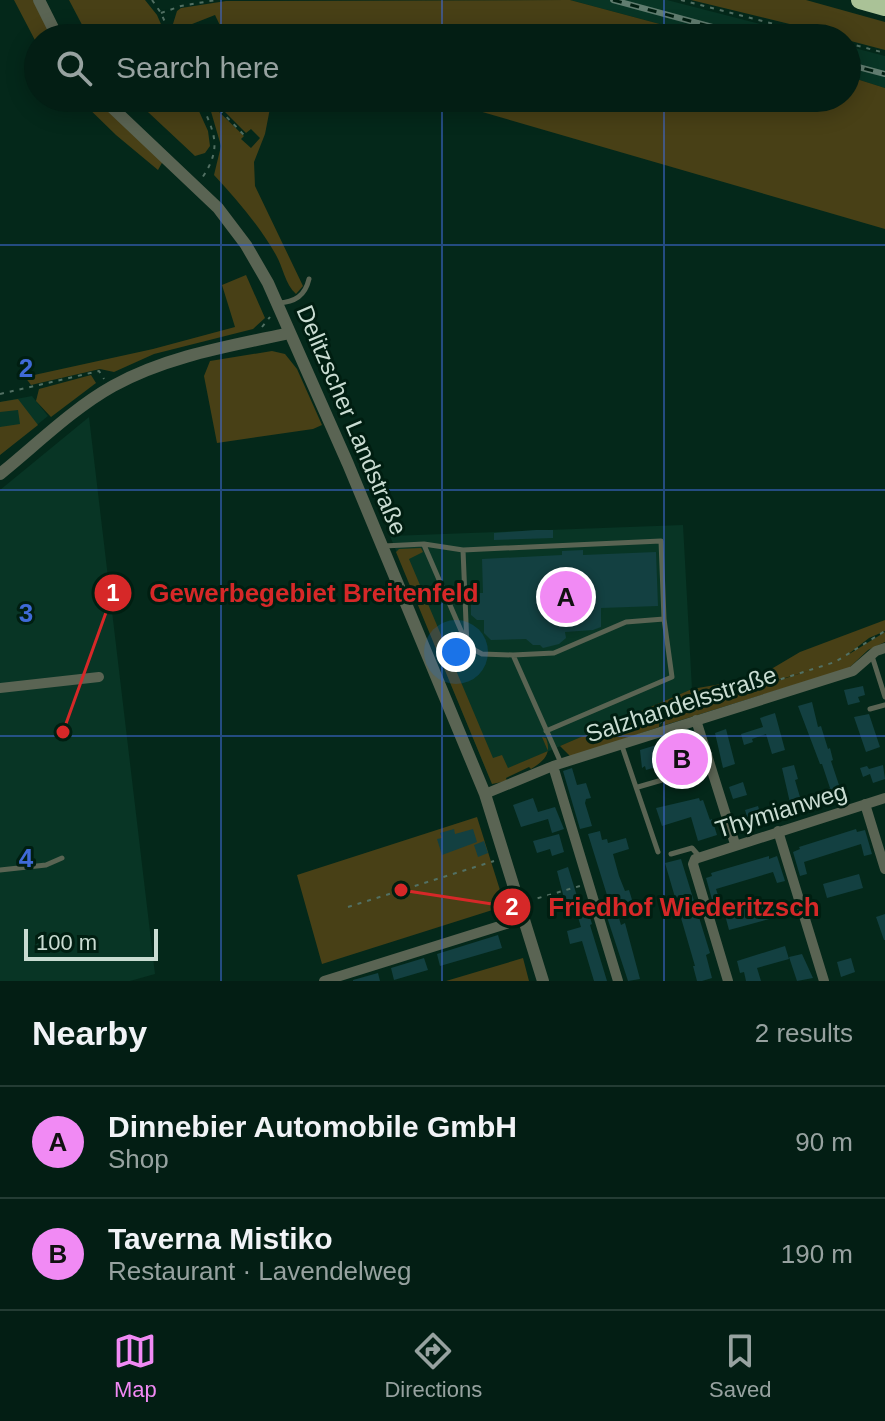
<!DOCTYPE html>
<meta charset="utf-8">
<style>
body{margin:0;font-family:Helvetica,sans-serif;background:#0d271d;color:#f1f3f6}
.scale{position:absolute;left:24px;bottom:20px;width:134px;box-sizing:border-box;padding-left:8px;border:4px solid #c9dcd2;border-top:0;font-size:22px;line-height:28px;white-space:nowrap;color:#c9dcd2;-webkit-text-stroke:6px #001e11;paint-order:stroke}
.you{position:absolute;left:456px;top:652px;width:28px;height:28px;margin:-20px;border:6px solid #fff;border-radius:50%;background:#1a73e8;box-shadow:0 0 0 12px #1a73e833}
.badge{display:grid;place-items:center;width:52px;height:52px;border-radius:50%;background:#f18af4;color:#111;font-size:26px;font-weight:700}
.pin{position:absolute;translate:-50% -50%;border:4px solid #fff;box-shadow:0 2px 8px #0006}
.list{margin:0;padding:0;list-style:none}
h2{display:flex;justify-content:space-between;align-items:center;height:104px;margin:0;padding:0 32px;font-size:34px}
h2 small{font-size:26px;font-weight:400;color:#97a2a0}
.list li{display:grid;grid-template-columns:52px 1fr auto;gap:24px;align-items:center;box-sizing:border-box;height:112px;padding:0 32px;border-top:2px solid #243c34}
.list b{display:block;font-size:30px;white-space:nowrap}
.list p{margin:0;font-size:26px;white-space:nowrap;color:#97a2a0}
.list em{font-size:26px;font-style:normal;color:#97a2a0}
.icon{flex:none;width:44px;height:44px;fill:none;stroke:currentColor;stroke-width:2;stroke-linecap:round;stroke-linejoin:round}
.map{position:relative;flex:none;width:885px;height:981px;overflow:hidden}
.search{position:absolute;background:#031e14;box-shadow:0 4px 20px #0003;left:24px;right:24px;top:24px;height:88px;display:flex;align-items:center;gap:20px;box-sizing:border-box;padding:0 28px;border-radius:44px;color:#97a2a0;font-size:30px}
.sheet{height:328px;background:#031e14}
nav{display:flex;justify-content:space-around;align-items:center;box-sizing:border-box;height:112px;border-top:2px solid #243c34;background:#031e14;font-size:22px;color:#97a2a0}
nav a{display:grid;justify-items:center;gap:4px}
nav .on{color:#f18af4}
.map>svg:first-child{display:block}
.built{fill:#083525}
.green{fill:#484016}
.building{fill:#134041}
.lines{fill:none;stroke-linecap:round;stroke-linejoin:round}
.path{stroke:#527063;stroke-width:2;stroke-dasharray:4 6;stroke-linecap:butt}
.service{stroke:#5a6453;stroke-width:5}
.minor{stroke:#5a6453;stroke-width:10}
.tertiary{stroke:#5a6453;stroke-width:12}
.motorway{stroke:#aac297;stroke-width:18}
.rail-casing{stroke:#617d70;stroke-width:6}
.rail{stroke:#001e11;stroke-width:3;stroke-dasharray:9;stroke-linecap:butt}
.grid{fill:none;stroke:#3f6ad7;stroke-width:2;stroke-opacity:0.55}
.labels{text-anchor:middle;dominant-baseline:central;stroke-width:6;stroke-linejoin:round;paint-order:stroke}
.street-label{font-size:24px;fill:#c9dcd2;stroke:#001e11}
.grid-label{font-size:26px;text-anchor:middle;font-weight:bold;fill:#3f6ad7;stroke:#001e11;stroke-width:6;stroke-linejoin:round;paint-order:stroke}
.leader{fill:none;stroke:#d62828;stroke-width:3}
.callout-dot{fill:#d62828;stroke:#001e11;stroke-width:3}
.mark-label{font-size:24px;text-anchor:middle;font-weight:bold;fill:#fff}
.callout-label{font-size:26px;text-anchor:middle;font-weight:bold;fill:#d62828;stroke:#001e11;stroke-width:6;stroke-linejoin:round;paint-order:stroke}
</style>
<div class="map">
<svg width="885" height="981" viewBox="0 0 885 981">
<rect width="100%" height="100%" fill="#04281a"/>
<path class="built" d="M570 0H667L814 38H712Z
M847 46 885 56V88L847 76Z
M32 396 48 416 0 455V402Z
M89 417 155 974 130 981H0V490Z
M683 525 692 689 489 777 390 536Z"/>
<path class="green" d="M14 0H33L52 38H38V46Z
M69 0H145L157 15 167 38H89Z
M570 0 712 38H226L215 15 182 28 185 38H178L173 24 177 11 181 8 226 1Z
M691 0H806L885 22V50L847 40V38Z
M847 76 885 88V229L434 98H847Z
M78 98H95L163 161 158 170 116 135Z
M133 98H193L208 131 210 146 205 153 195 156Z
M207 98H272L265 134 254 162 255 186 303 286 296 294C285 284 283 267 276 255 259 225 237 200 214 175L221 146 210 108 214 107 244 136 241 139 251 148 260 138 251 129 246 133 216 103 208 102Z
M246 275 265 318 253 329 154 354 114 372 100 369 31 385 25 377 153 349 235 327 222 285Z
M272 351 285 354 297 369 322 425 313 429 217 443 204 376 210 361Z
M91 375 96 383 51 417 36 401 39 389Z
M18 399 38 425 0 455V427L20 424 18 410 0 412V402Z
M421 548 423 552 409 559 493 758 502 755 508 768 548 751 542 737 546 738C552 754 544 761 531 769L529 767 506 778 507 781 492 784 396 552 399 549Z
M885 620V631L869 638 846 656 885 632V642L868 650 849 668 662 726 665 717 811 670 677 711 660 718 659 727 571 757 560 746 692 689 756 678 800 652Z
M477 817 505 906 322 964 297 875Z
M523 958 529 981H446Z"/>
<path class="building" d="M536 530H553V538L494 540V533Z
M583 550V555L656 552 658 606 601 608V627L593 630 565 632 566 638 559 644 543 648 540 645H533L526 639 491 640 484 633V620H477L471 615V599L476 593H483L482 559 562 555V551Z
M863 686 865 695 858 697 860 702 848 705 844 690Z
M812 702 818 727 821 726 828 749 830 748 833 760 831 761 843 797 829 801 826 789 830 788 822 764H820L798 706Z
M775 713 785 750 772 754 766 734 752 739 753 742 744 745 741 734 763 727 760 718Z
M869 714 880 747 866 752 854 717Z
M726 729 735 764 723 768 715 733Z
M684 734 689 736 691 742 688 743 700 782 681 787 673 762 646 770 645 766 642 768 640 750 679 738 678 736Z
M794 765 798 779 795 780 802 804 791 807 782 768Z
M883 765 885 779 873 783 870 774 863 777 860 768 867 766 869 769Z
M572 768 577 785 586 783 591 798 586 799 585 803 592 826 580 829 563 771Z
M743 782 747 795 733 799 729 787Z
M533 798 538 812 555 807 564 829 552 833 548 819 521 827 513 805Z
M699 798 700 801 703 800 710 820 712 819 717 835 698 841 691 817 662 826 656 808Z
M758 806 762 819 749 823 745 810Z
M454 829 455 834 473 829 477 842 442 855 437 839 442 838 440 833Z
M856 829 857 832 865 830 872 854 864 856 861 844 804 862 807 874 800 876 793 852 800 849 799 847Z
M600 831 602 840 607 839 608 843 626 838 629 849 613 854 619 876 625 891 629 890 633 903 611 908 588 834Z
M559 834 564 852 552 856 550 849 537 853 533 841Z
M484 841 488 853 478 857 474 845Z
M769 856V859L777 856 785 881 777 883 773 872 716 889 720 901 713 903 706 878 712 876 711 873Z
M681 859 710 953 706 955 712 978 702 981H697L693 966H695L665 863Z
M568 867 580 906 567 910 557 871Z
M859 874 863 888 827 898 823 884Z
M775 900 780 916 729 930 725 915Z
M616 908 621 925 625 923 640 979 628 981 605 911Z
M589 914 592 924 590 925 607 981H594L582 941 570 944 567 931 581 927 578 917Z
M885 914V940H884L876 917Z
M498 935 502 948 440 966 437 954Z
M785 946 789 959 757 968 761 981H746L744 972 740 973 737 961Z
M802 954 813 978 797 981 789 957Z
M424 958 428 970 394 980 391 968Z
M851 958 855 972 841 977 837 962Z
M378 973 380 981H353V980Z"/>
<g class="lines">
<path class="path" d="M152 0 161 13 172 38
M681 0 828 38
M161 13 181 6 216 0
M847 43 885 53
M199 98C213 131 224 146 202 178
M202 107 215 105 244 135
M262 327 270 317
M0 394 99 371 104 379
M660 723 665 716 835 662 885 631
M528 901 580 886
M348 907 494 861"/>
<path class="service" d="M278 303C295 302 305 296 309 279
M424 545 466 642
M384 546 424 544 463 550 467 646 482 654 513 655 561 763
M463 550 661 541 664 619
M513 655 554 653 626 622 664 619 672 677 546 731
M872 656 885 697
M870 709 885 705
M622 746 658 852
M638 787 669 778
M671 854 692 848 699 856
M0 870 46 865 62 858"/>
<path class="minor" d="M0 688 99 677
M696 720 735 844
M553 766 618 981
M485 794 553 766 853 671 876 651 885 648
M865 804 885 869
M778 831 824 981
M324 981 525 918
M728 981 693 864 695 859 885 798"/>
<path class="tertiary" d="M39 0 58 38
M102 98 218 208 246 245 268 283 348 464 485 794 543 981
M0 474C36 445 72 409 113 386 167 356 230 346 290 333"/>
<path class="motorway" d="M860 0 885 7"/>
<g class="rail-casing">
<path id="rail" d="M613 0 753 38
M745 30 776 38
M847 64 885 74"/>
</g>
<use href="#rail" class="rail"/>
</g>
<path class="grid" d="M221 0V38M442 0V38M664 0V38M221 98V981M442 98V981M664 98V981M0 245H885M0 490H885M0 736H885"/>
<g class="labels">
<g class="street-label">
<text transform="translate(352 420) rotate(67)">Delitzscher Landstraße</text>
<text transform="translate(681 704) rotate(-18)">Salzhandelsstraße</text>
<text transform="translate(781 810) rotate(-17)">Thymianweg</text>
</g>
</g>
<g class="grid-label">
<text x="26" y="377">2</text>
<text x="26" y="622">3</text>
<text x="26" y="867">4</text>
</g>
<path class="leader" d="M63 732L113 593M401 890L512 907"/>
<g class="callout-dot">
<circle cx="63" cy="732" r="8"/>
<circle cx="401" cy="890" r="8"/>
<circle cx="113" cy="593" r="20"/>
<circle cx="512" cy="907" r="20"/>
</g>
<g class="mark-label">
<text x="113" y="601">1</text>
<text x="512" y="915">2</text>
</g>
<g class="callout-label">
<text x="314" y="602">Gewerbegebiet Breitenfeld</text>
<text x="684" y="916">Friedhof Wiederitzsch</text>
</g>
</svg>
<div class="scale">100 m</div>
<div class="you"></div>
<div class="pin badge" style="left:566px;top:597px">A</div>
<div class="pin badge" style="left:682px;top:759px">B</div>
<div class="search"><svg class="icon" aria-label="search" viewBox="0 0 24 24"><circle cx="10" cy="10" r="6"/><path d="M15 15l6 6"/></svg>Search here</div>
</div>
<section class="sheet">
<h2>Nearby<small>2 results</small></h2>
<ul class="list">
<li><span class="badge">A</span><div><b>Dinnebier Automobile GmbH</b><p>Shop</p></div><em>90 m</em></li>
<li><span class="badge">B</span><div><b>Taverna Mistiko</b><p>Restaurant · Lavendelweg</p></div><em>190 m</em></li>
</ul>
</section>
<nav>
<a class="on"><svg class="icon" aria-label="map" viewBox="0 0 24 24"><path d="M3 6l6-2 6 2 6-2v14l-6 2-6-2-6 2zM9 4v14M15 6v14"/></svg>Map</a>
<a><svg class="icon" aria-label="directions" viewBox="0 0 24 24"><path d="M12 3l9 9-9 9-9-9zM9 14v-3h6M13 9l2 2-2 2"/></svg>Directions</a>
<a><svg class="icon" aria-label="saved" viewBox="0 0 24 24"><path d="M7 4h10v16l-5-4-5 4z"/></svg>Saved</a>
</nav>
